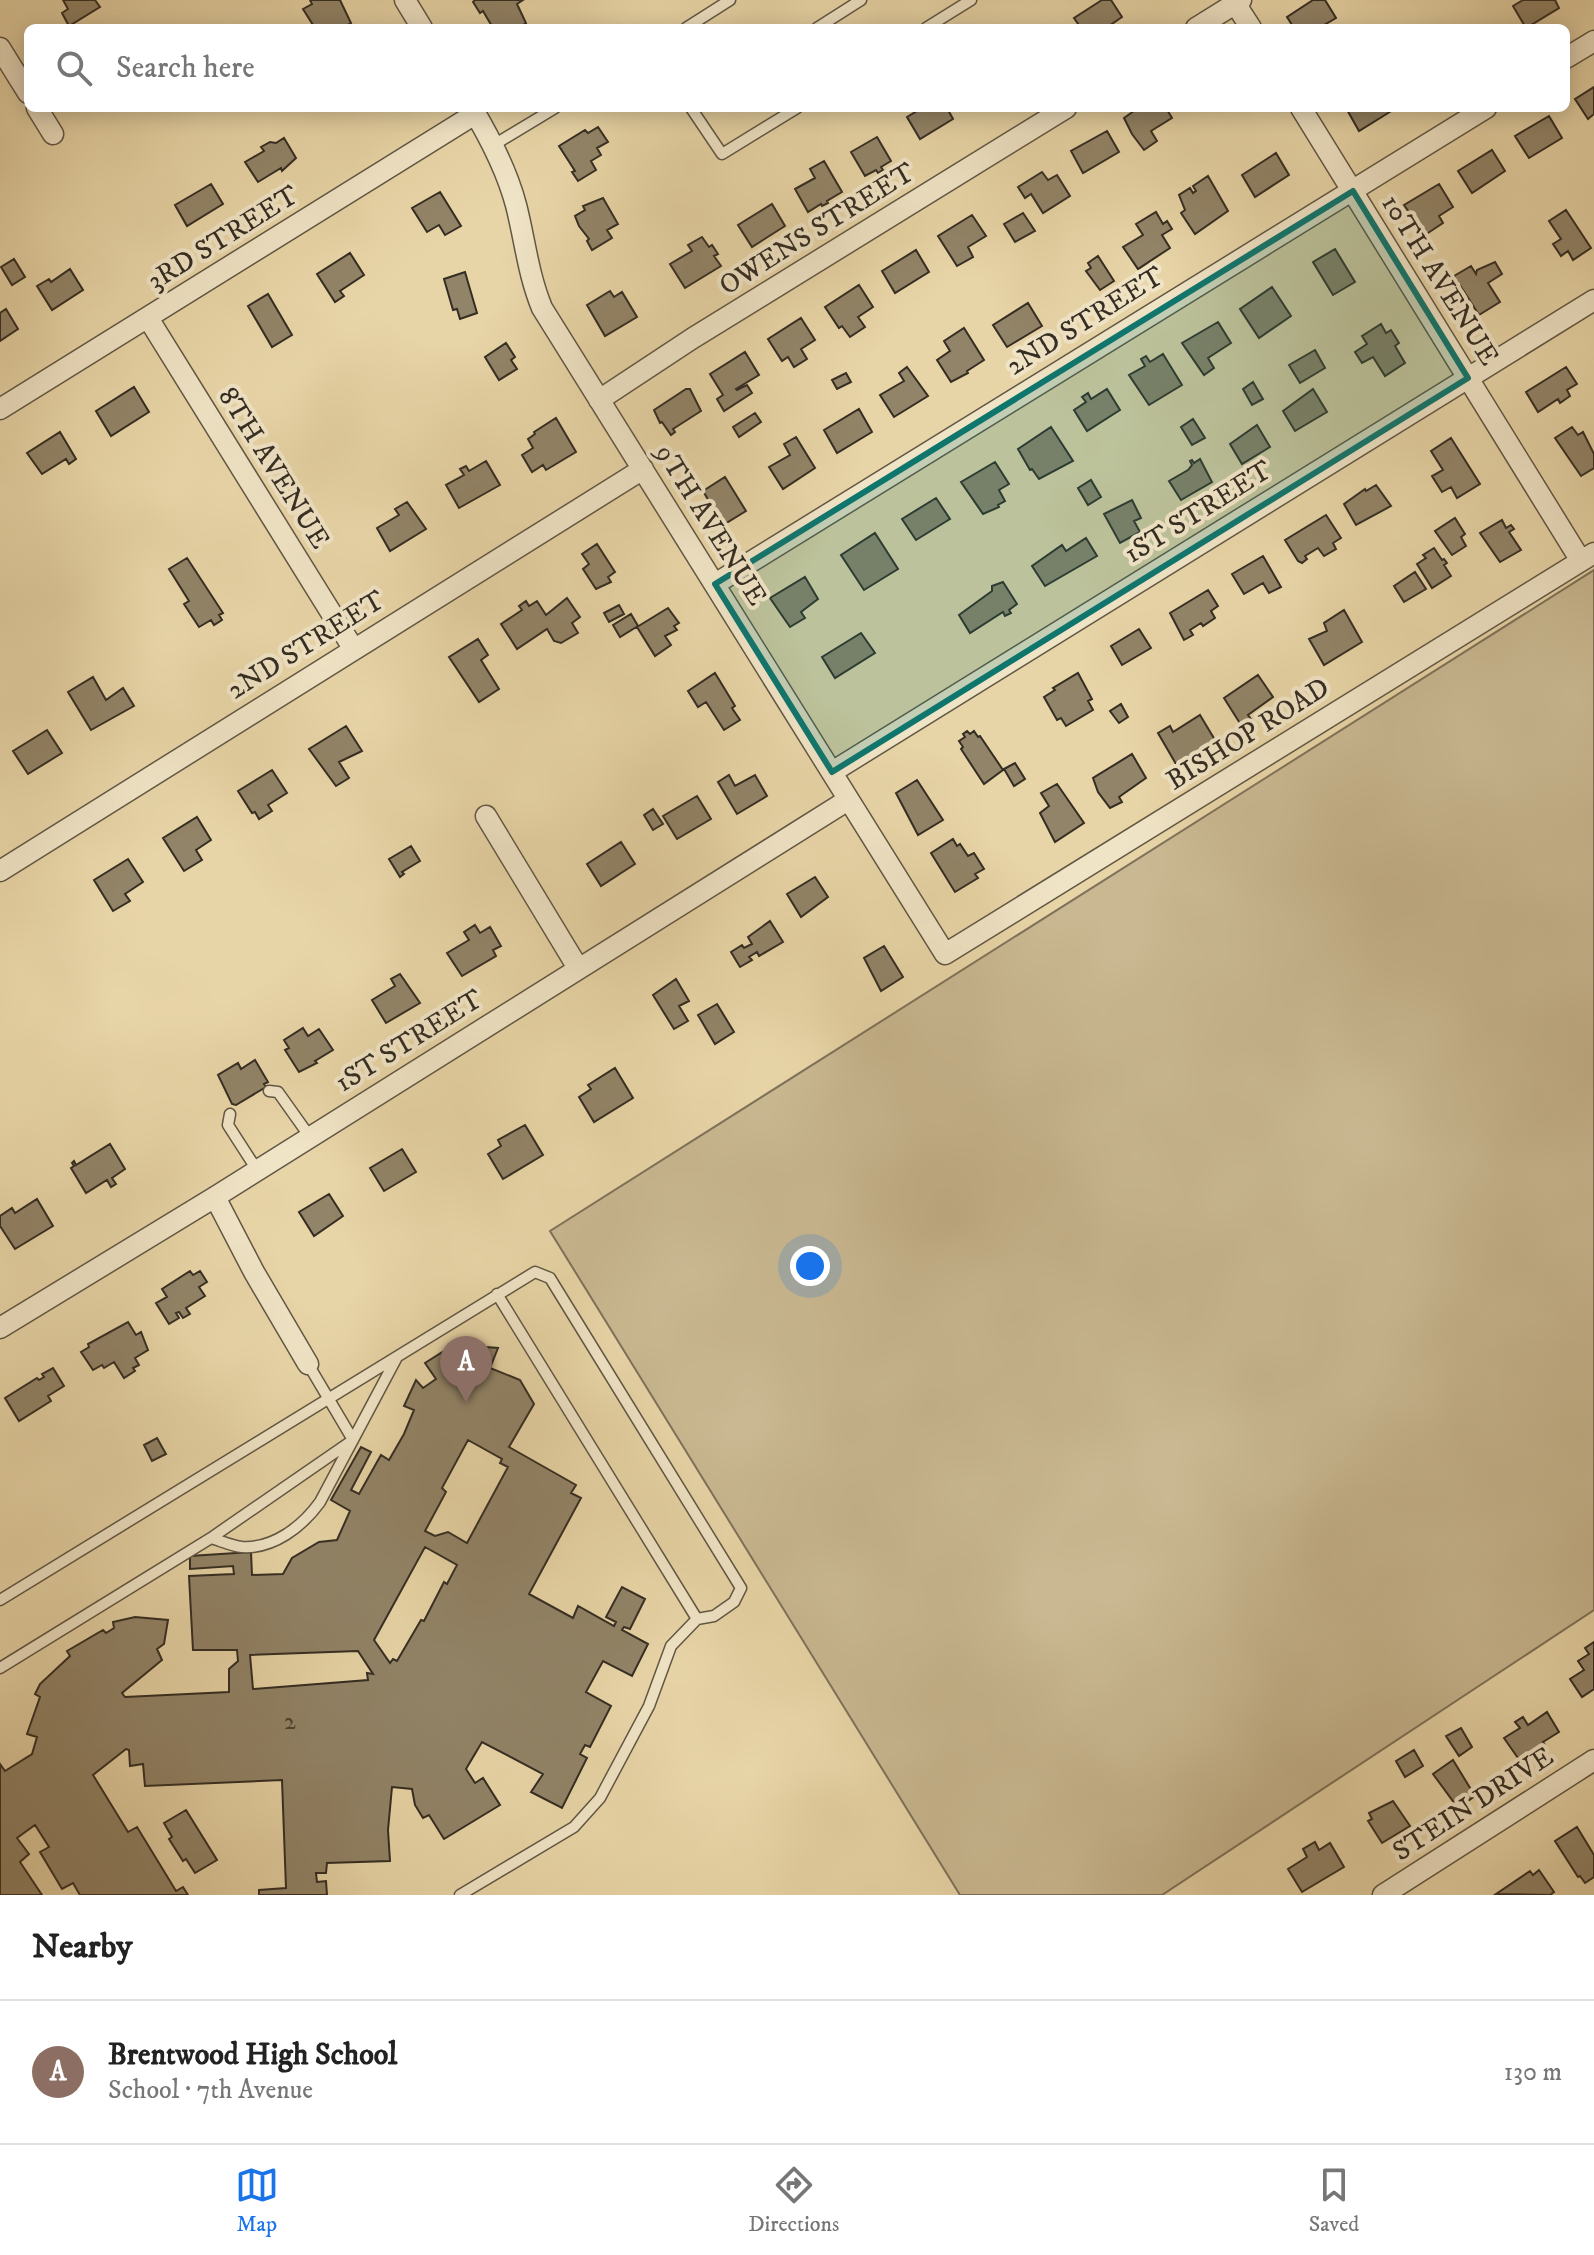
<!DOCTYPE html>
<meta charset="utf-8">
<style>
body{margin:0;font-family:"IM FELL DW Pica",serif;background:#f2f2f2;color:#222}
.you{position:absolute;left:810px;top:1266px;width:28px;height:28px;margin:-20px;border:6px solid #fff;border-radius:50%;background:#1a73e8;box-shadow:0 0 0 12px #1a73e833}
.badge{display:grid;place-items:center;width:52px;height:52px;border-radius:50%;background:#1a73e8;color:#fff;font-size:26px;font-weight:700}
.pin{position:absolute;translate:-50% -66px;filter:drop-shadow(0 2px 4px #0008)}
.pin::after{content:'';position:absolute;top:42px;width:28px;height:24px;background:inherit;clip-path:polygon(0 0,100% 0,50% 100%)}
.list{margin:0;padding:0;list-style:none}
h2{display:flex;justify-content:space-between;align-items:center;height:104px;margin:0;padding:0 32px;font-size:34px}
h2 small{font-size:26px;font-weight:400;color:#767676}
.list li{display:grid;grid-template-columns:52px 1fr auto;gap:24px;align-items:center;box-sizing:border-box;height:144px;padding:0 32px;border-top:2px solid #e0e0e0}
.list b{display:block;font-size:30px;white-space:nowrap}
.list p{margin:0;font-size:26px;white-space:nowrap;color:#767676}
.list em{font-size:26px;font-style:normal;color:#767676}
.icon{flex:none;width:44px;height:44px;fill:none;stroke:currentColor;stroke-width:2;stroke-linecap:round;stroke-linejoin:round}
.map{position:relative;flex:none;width:1594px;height:1895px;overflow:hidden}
.search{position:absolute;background:#fff;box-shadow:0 4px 20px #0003;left:24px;right:24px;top:24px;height:88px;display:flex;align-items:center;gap:20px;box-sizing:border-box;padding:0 28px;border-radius:12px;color:#767676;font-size:30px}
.sheet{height:248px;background:#fff}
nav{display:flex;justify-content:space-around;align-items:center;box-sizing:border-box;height:112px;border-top:2px solid #e0e0e0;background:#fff;font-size:22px;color:#767676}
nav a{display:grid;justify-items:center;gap:4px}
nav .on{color:#1a73e8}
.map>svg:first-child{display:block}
.green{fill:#c9b891;stroke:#7e725a;stroke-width:2}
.building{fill:#928468;stroke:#342d23;stroke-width:2;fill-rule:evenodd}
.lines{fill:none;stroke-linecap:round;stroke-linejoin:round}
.service-casing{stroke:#615744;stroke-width:13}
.minor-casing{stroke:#615744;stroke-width:23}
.service{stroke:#f0e4c6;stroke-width:10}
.minor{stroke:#f0e4c6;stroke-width:20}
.marked{fill:#0f766e;fill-opacity:0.2;stroke:#0f766e;stroke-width:6;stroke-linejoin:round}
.labels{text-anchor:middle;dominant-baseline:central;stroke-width:8;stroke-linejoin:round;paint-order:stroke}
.number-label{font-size:24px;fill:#4c4334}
.street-label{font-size:28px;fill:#342d23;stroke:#f0e4c6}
</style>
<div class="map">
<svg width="1594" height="1895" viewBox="0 0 1594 1895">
<rect width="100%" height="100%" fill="#e8d5a7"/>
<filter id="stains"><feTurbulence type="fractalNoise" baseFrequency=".0025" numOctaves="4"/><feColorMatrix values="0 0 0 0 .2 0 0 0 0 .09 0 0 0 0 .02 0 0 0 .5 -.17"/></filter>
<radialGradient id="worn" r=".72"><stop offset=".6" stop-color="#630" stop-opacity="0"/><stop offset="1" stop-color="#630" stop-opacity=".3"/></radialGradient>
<path class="green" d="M1594 570V1610L1162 1895H960L550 1231Z"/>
<path class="building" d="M63 0H95L100 7 69 26 62 13 68 9Z
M310 0H340L351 23 342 28H312L313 25 303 9 312 4Z
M475 0H523L517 4 526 23 518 28H493L483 11 480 13 473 2Z
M1102 0H1111L1122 17 1106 28H1081L1074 18Z
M1313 0H1325L1336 18 1319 28H1294L1287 17Z
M1523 0H1555L1559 8 1526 28 1513 6Z
M1594 87V114L1588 119 1575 99Z
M922 108H947L953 119 920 139 907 117Z
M1166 108 1172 118 1151 131 1157 141 1144 150 1132 134 1124 118 1138 108Z
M1346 108H1392L1393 110 1359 131Z
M1549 116 1562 138 1529 158 1515 136Z
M598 127 608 142 597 148 601 155 591 161 596 170 578 181 572 172 575 171 559 146 585 130 588 133Z
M1107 131 1119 152 1083 173 1071 151Z
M877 137 891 161 881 167 883 170 878 173 876 170 865 176 851 152Z
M284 138 296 158 282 171 281 168 258 182 245 162 264 151 261 147 270 142 276 143Z
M1492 150 1505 171 1472 193 1458 171Z
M1276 153 1289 175 1255 197 1242 175Z
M824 161 842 192 827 201 828 203 822 206 821 204 808 212 795 189 815 178 810 169Z
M1042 172 1048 180 1057 175 1070 196 1043 213 1031 194 1025 198 1018 187Z
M1208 176 1228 211 1195 234 1181 213 1185 210 1179 195 1190 188 1193 193 1196 191 1193 186Z
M211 184 223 204 187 226 175 205Z
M1439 184 1453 207 1439 216 1443 223 1425 235 1404 205Z
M440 192 461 226 445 235 439 225 427 232 412 208Z
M603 198 618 224 607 230 612 238 592 250 587 241 589 239 579 226 575 216 585 210 583 206Z
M772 204 785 226 752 247 738 225Z
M1566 210 1591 248 1573 260 1568 251 1561 256 1553 244 1561 239 1549 221Z
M1156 212 1163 224 1167 221 1172 229 1162 235 1170 248 1138 269 1123 247 1143 235 1136 224Z
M1023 213 1035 231 1015 242 1004 224Z
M972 215 986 236 968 247 973 257 957 266 938 236Z
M702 237 709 247 712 245 718 254 714 256 721 266 685 288 670 264 692 251 688 245Z
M1335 249 1355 282 1333 295 1313 262Z
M916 250 929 272 895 293 882 271Z
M350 253 364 275 340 291 344 296 335 302 317 274Z
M1098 256 1114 281 1100 290 1086 271 1091 268 1088 263Z
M14 259 25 277 12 285 1 267Z
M1495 262 1502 274 1488 283 1500 302 1479 315 1454 276 1471 266 1476 274 1477 270Z
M70 269 83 290 52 310 37 286 49 279 51 282Z
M465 272 477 313 460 319 457 309 453 310 444 279Z
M859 285 873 307 858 317 865 327 850 337 842 326 839 328 825 307Z
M1272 287 1291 316 1259 338 1240 309Z
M610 291 614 297 622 292 637 317 605 336 587 305Z
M268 294 292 335 272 347 248 306Z
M1028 303 1042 326 1007 347 993 325Z
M6 309 18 329 0 341V313Z
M801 318 815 340 801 349 807 359 794 367 788 357 782 361 768 339Z
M1218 322 1231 343 1208 358 1214 368 1204 375 1182 343Z
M1381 324 1386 333 1391 330 1399 343 1395 346 1405 363 1385 376 1373 357 1362 363 1355 352 1367 344 1362 336Z
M964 328 984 360 967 371 968 373 951 382 937 360 950 351 944 341Z
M506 343 515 357 511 360 517 369 499 380 485 357Z
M1315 350 1325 368 1300 383 1289 365Z
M745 352 759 375 736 389 737 390 747 385 752 393 724 411 717 399 723 395 710 374Z
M1163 354 1182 385 1149 405 1129 375 1145 366 1141 359 1146 356 1150 362Z
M907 367 928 396 894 417 880 395 904 381 899 373Z
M1566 367 1577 384 1567 390 1570 396 1560 403 1558 399 1538 412 1526 392Z
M846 373 851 382 837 389 832 380Z
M1253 382 1263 399 1252 405 1243 389Z
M134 387 149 412 111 436 96 411Z
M686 389H690L701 411 673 429 675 432 671 435 662 422 660 423 654 410Z
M1107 389 1120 410 1087 431 1074 410 1086 402 1082 397 1088 393 1091 399Z
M1313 389 1327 412 1295 431 1283 411Z
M859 409 872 432 837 453 824 430Z
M755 413 761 422 739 437 733 427Z
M556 418 576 452 546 470 543 465 532 472 522 455 533 448 528 439 535 434 534 432Z
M1193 419 1205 438 1192 445 1181 427Z
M1257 425 1270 447 1242 464 1230 444Z
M1051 427 1073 461 1039 479 1032 469 1030 470 1018 449Z
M1572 427 1578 435 1583 432 1594 454V468L1581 476 1555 438Z
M60 432 76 459 69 464 66 459 42 474 27 453Z
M796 437 815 468 783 489 769 467 790 455 784 444Z
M1451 438 1480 484 1457 498 1451 487 1442 492 1432 476 1443 470 1431 451Z
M1200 459 1212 482 1181 500 1169 481 1188 470 1192 465 1190 461 1192 460 1194 463Z
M486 461 500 485 459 508 446 485 464 475 460 469 466 466 469 471Z
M995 462 1009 484 999 490 1005 501 998 505 999 507 983 514 961 482Z
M725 477 746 511 723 525 703 491Z
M1091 480 1101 497 1088 505 1078 488Z
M1376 485 1391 506 1356 525 1344 504 1365 489 1366 491Z
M936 498 950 519 916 540 902 519Z
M1132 500 1141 518 1134 521 1140 532 1120 543 1104 514Z
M407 502 426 529 390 551 377 528 399 515 395 509Z
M1326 515 1341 538 1333 543 1336 549 1324 556 1318 548 1305 556 1307 559 1302 563 1298 561 1285 540Z
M1455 518 1465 534 1461 537 1466 546 1452 555 1435 531Z
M1502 520 1506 528 1511 525 1514 529 1509 532 1521 550 1500 562 1480 533Z
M875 533 898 569 864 590 841 555Z
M1086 538 1097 556 1045 586 1032 566 1062 545 1066 551Z
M597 544 615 572 608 577 611 582 596 589 583 569 589 564 582 554Z
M1434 548 1442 560 1444 559 1447 563 1444 565 1451 576 1432 588 1417 564 1426 558 1423 555Z
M1263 556 1281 587 1269 593 1263 583 1244 594 1232 574Z
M187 558 223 613 219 615 222 620 214 625 211 620 199 627 184 604 189 601 169 569Z
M1415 572 1426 589 1404 602 1394 586Z
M805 577 818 599 801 612 805 618 790 627 770 598Z
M1003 582 1017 604 1009 610 1011 613 1005 616 1003 612 970 633 959 615 992 591V586Z
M1208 590 1218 606 1211 611 1215 618 1203 626 1201 623 1190 630 1193 635 1184 640 1170 613Z
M567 598 580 617 572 623 578 633 561 643 554 641 547 629 517 649 501 624 522 610 519 606 526 601 529 606 537 601 546 615Z
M619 605 624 614 609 622 604 613Z
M668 608 679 623 674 626 677 630 665 636 671 645 655 656 637 627Z
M1344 610 1362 642 1324 665 1309 639 1327 631 1324 623Z
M631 614 638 626 620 637 613 625Z
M1139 629 1151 648 1122 665 1111 646Z
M861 633 875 653 835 678 822 657Z
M478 639 488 655 481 660 499 689 479 702 449 657Z
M715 673 735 706 732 708 740 720 724 730 706 702 698 707 688 691Z
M1078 673 1092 699 1088 701 1093 710 1066 726 1061 718 1057 720 1044 697 1055 690 1053 688Z
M1258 675 1273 697 1248 715 1251 719 1241 725 1224 698Z
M93 677 106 700 123 688 134 706 91 730 68 692Z
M1121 704 1128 717 1119 723 1110 711Z
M1200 715 1215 740 1176 764 1158 733 1170 726 1173 732Z
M346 726 362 751 339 762 349 778 336 786 309 749Z
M47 730 62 753 28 774 13 751Z
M967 731 970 734 974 731 978 737 980 736 1003 770 984 784 961 749 963 747 959 741 965 737 963 734Z
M1132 754 1146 778 1119 797 1122 802 1110 808 1098 792 1093 778Z
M1015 763 1025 779 1014 786 1004 769Z
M272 770 287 793 268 805 272 811 259 819 255 812 252 813 238 791Z
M729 775 735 786 755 775 767 796 737 814 718 782Z
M917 780 943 820 918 835 896 793Z
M1057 784 1084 823 1055 842 1040 813 1049 806 1041 793Z
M697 796 711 819 677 839 663 816Z
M653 809 663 824 653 830 644 815Z
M197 817 211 840 196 850 202 860 184 871 163 838Z
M953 839 957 846 960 844 968 856 974 853 984 869 975 874 978 878 955 892 931 853Z
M621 842 635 864 601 886 587 864Z
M411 846 420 861 402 872 404 874 400 877 389 859Z
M128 859 143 882 125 894 130 901 113 911 94 880Z
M815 877 828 897 801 917 787 894Z
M770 921 783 942 759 956 757 952 749 957 752 960 740 967 731 952 742 945 744 948 752 944 748 937Z
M475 925 480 933 490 927 501 946 493 950 496 956 462 976 447 953 469 940 464 932Z
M884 946 903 977 881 991 864 958Z
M400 974 420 1003 386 1023 372 1000 395 986 391 979Z
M676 979 689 1001 679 1006 688 1021 674 1029 653 995Z
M717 1004 734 1032 715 1044 698 1015Z
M303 1028 308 1036 319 1029 333 1050 315 1061 317 1063 299 1072 285 1050 289 1048 284 1040Z
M255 1060 268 1082 264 1084 266 1087 236 1105 232 1104 218 1075 238 1063 241 1069Z
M615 1068 633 1098 594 1122 579 1097 591 1089 588 1085Z
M525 1125 543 1155 503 1179 488 1154 501 1146 498 1140Z
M110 1144 125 1169 112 1178 116 1184 111 1187 107 1180 86 1193 71 1168 74 1166 72 1163 74 1161 76 1165Z
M402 1149 416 1172 384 1191 370 1168Z
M329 1194 343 1216 314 1236 299 1212Z
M37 1199 53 1226 15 1249 0 1226V1216L12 1208 15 1213Z
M190 1271 193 1275 200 1271 207 1282 199 1287 205 1296 186 1308 190 1314 183 1318 179 1312 176 1313 179 1318 169 1324 156 1303 167 1297 162 1289Z
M128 1322 136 1335 141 1332 148 1350 135 1358 139 1365 133 1368 135 1371 124 1378 114 1362 104 1368 102 1365 93 1370 81 1352 89 1347 88 1344Z
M472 1346 498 1348 490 1368 520 1380 534 1404 509 1447 576 1485 571 1493 581 1498 529 1594 573 1618 578 1606 614 1626 616 1622 606 1617 622 1587 645 1599 630 1629 624 1627 622 1630 648 1644 632 1676 603 1661 586 1692 611 1706 590 1747 585 1745 580 1754 587 1758 562 1808 531 1792 543 1774 482 1742 466 1769 475 1783 483 1778 500 1805 444 1839 429 1815 423 1818 415 1805 412 1789 392 1787 388 1830 390 1861 327 1863 326 1873H316L317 1882 326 1881 327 1895H259V1890L286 1888 282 1780 145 1786 143 1764 130 1766 129 1750 126 1749 93 1775 128 1832 137 1827 176 1891 183 1887 188 1895H80L73 1883 62 1889 40 1852 49 1847 35 1825 17 1838 29 1854 20 1862 42 1895H0V1764L5 1771 32 1754 37 1737 27 1734 40 1697 35 1694 40 1684 70 1656 67 1651 103 1630 106 1633 114 1628 113 1622 135 1617 168 1620 164 1644 157 1649 162 1660 122 1693 125 1697 229 1692V1669L238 1661 237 1650H193L189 1576 234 1574 233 1566 190 1569V1556L251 1552 252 1575 283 1574 292 1558 319 1542 337 1540 350 1511 331 1500 361 1447 371 1452 351 1490 359 1494 381 1455 389 1460 404 1434 414 1410 404 1406 416 1380 423 1388 436 1379 425 1363 444 1351ZM468 1440 502 1459 500 1463 508 1467 467 1543 448 1532 435 1536 425 1531 446 1492 442 1488ZM425 1547 457 1565 447 1584 444 1582 424 1621 421 1620 397 1661 393 1659 390 1663 374 1640ZM358 1651 373 1674 367 1673 368 1680 253 1689 250 1655Z
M53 1368 64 1386 48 1396 51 1401 19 1421 5 1398 37 1378 39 1380 44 1377 42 1374Z
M157 1438 166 1454 152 1461 144 1445Z
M1594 1642V1689L1582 1697 1570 1679 1584 1670 1578 1661 1589 1654 1585 1648Z
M1547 1712 1559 1732 1543 1742 1545 1745 1520 1761 1504 1738 1520 1728 1515 1722 1523 1717 1528 1725Z
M1461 1728 1472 1747 1459 1756 1446 1736Z
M1414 1750 1423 1766 1405 1777 1396 1761Z
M1453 1760 1475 1796 1458 1808 1433 1774Z
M1393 1801 1410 1826 1382 1843 1368 1821 1372 1819 1369 1813Z
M186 1810 217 1860 195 1873 186 1859 183 1861 169 1839 172 1837 164 1823Z
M1577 1827 1594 1855V1877L1585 1883 1580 1876 1578 1877 1555 1841Z
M1315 1842 1319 1850 1330 1843 1344 1867 1302 1892 1288 1869 1307 1857 1303 1849Z
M1539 1870 1554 1892 1550 1895 1496 1894 1530 1871 1533 1875Z"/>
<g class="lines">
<g class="service-casing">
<path id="service" d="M686 28 730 0
M817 28 861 0
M926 28 971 0
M691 108 722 154 797 108
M492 146 555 108
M269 1091 278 1092 310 1137
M230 1114 228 1125 257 1170
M497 1294 697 1619
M211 1538 353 1440 308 1364
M0 1600 535 1272 550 1278 741 1588 734 1602 714 1616 697 1619 671 1646 649 1706 600 1798 574 1827 460 1895
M0 1668 211 1538C221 1541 232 1546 242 1547 273 1549 302 1527 320 1502L396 1359"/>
</g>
<g class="minor-casing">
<path id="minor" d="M405 0 422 28
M1233 0 1251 28
M1196 28 1241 0
M0 48 28 93
M1566 58 1594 41
M37 108 53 134
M472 108C490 138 507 171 516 205 525 240 528 274 542 308L945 954 1594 553
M1301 108 1581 561
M148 318 353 648
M599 400 693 338 1066 108
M0 409 475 114
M715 584 1486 108
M832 772 1594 300
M486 816 578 968
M0 871 643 469
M215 1197 254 1272 308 1364
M0 1328 215 1197 848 800
M1383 1895 1594 1760"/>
</g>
<use href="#service" class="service"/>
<use href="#minor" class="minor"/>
</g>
<path class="marked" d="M1353 191 1468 378 832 772 715 584Z"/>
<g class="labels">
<g class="number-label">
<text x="290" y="1722">2</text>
</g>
<g class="street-label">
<text transform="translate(817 229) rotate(-32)">OWENS STREET</text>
<text transform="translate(223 238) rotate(-32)">3RD STREET</text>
<text transform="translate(1440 280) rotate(58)">10TH AVENUE</text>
<text transform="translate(1085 321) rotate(-32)">2ND STREET</text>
<text transform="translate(274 468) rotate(58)">8TH AVENUE</text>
<text transform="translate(1198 512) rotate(-32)">1ST STREET</text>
<text transform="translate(711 525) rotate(58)">9TH AVENUE</text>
<text transform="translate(306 645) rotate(-32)">2ND STREET</text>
<text transform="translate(1248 734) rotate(-32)">BISHOP ROAD</text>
<text transform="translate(409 1041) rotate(-32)">1ST STREET</text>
<text transform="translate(1473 1804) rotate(-33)">STEIN DRIVE</text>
</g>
</g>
<rect width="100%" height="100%" filter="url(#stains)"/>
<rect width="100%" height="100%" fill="url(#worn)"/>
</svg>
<div class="you"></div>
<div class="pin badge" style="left:466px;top:1402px;background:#8d6e63">A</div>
<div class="search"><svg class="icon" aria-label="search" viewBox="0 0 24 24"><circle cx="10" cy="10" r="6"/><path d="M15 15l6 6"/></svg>Search here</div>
</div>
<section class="sheet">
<h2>Nearby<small></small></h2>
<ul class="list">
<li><span class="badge" style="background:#8d6e63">A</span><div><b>Brentwood High School</b><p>School · 7th Avenue</p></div><em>130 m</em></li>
</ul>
</section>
<nav>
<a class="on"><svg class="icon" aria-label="map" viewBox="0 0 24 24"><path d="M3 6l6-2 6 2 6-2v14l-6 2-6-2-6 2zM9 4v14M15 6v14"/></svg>Map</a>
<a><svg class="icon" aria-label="directions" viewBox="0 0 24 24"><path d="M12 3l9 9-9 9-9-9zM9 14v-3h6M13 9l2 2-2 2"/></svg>Directions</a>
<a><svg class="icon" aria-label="saved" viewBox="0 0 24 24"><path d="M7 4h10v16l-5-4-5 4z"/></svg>Saved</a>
</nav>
